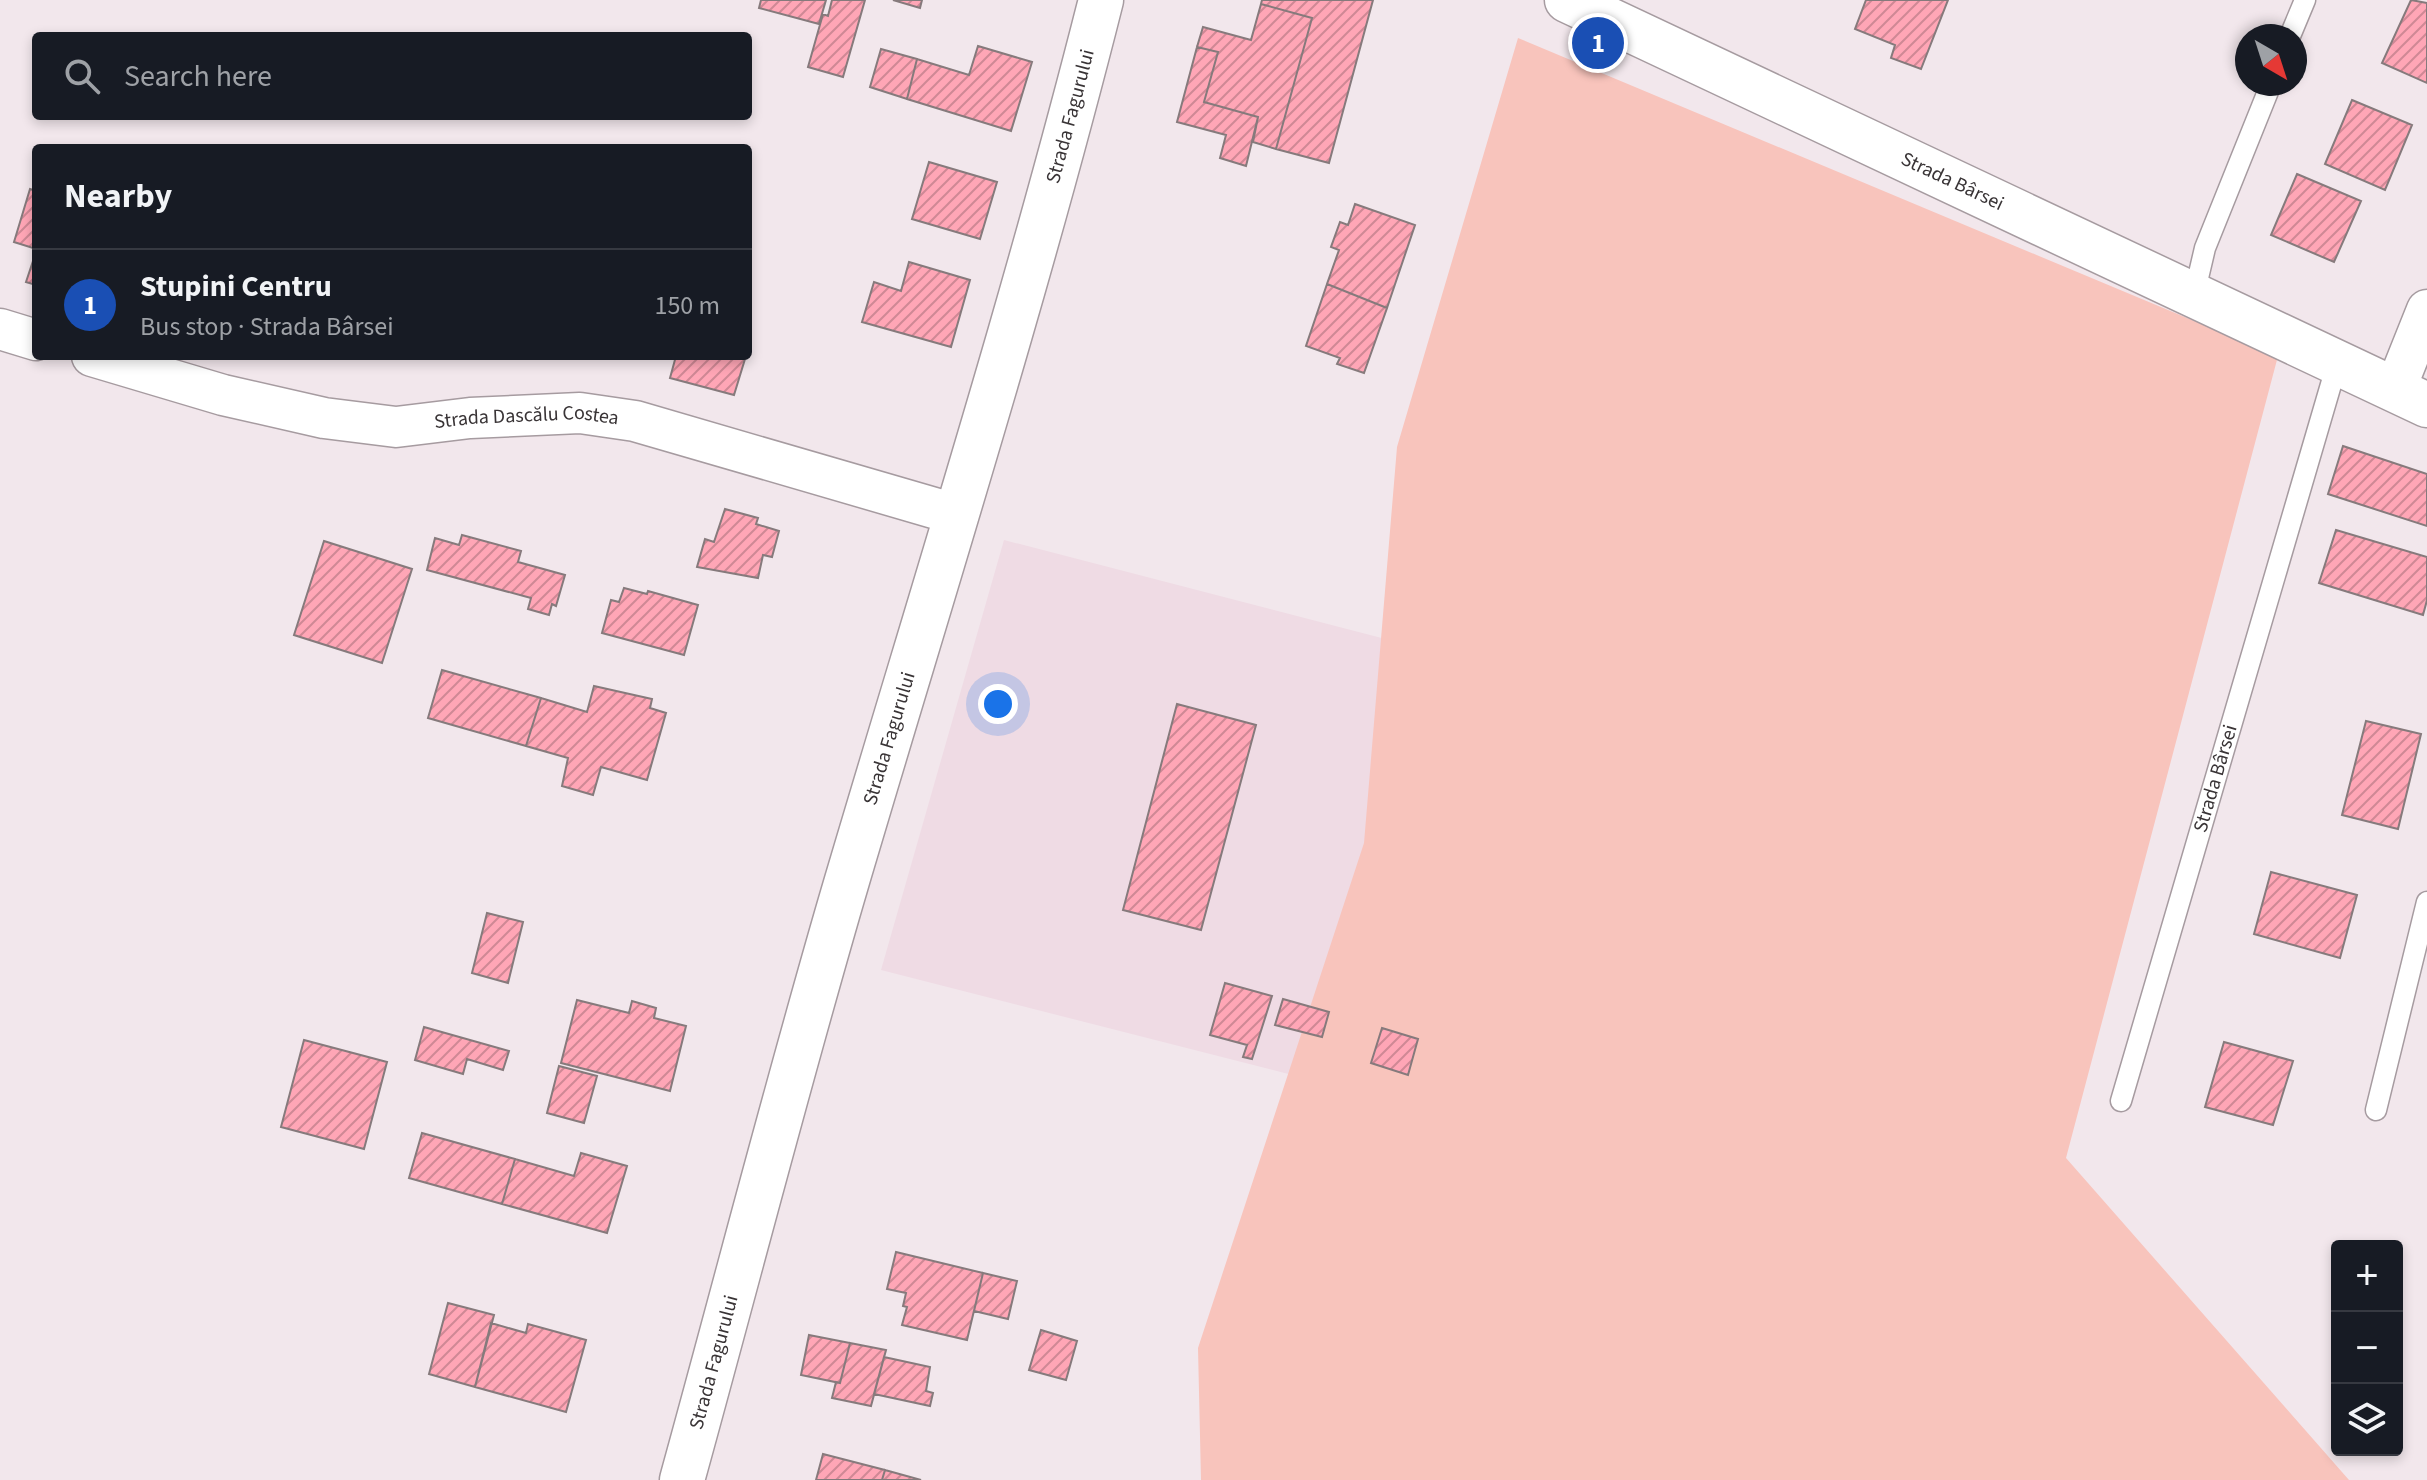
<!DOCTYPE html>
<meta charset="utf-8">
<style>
body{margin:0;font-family:"Source Sans 3",sans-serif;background:#20242c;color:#f1f3f6}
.controls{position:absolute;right:24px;bottom:24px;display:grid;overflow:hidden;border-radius:8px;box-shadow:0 4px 12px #0003}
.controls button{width:72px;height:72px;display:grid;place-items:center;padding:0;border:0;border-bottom:2px solid #363941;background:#171b24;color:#f1f3f6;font:40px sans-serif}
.compass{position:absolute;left:2235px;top:24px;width:72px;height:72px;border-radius:50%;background:#171b24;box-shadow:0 4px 12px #0003;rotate:141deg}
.you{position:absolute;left:998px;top:704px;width:28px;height:28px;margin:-20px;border:6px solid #fff;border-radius:50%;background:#1a73e8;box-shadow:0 0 0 12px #1a73e833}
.badge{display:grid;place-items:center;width:52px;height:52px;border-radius:50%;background:#0f766e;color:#fff;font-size:26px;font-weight:700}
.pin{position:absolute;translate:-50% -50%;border:4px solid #fff;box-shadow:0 2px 8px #0006}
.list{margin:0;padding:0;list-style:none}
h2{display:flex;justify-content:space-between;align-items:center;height:104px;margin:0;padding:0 32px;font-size:34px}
h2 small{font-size:26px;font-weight:400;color:#9ea1a6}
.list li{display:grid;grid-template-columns:52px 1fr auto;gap:24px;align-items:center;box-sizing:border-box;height:112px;padding:0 32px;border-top:2px solid #363941}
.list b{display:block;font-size:30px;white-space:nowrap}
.list p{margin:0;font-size:26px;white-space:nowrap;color:#9ea1a6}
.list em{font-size:26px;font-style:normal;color:#9ea1a6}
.icon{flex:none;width:44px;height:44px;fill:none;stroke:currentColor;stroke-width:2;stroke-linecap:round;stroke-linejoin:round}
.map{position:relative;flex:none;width:2427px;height:1480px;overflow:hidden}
.search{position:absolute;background:#171b24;box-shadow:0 4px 12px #0003;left:32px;top:32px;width:720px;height:88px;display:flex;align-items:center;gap:20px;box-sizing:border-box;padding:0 28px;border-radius:8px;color:#9ea1a6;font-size:30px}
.panel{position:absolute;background:#171b24;box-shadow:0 4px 12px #0003;left:32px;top:144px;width:720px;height:216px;border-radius:8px}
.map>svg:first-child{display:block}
.built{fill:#efdbe4}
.garden{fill:#f8c4bc}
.building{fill:url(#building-hatch);stroke:#867a7c;stroke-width:2}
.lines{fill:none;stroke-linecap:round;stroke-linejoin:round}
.service-casing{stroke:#a69ba0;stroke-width:23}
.minor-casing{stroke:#a69ba0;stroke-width:43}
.tertiary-casing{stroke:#a69ba0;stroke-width:47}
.service{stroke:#fff;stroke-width:20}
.minor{stroke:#fff;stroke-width:40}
.tertiary{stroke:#fff;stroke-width:44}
.labels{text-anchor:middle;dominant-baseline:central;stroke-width:7;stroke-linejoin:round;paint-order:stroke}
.street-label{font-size:20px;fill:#393436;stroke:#f2e7ec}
</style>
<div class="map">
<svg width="2427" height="1480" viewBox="0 0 2427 1480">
<defs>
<pattern id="building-hatch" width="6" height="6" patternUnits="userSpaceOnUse" patternTransform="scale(2)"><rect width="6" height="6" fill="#ffa6b6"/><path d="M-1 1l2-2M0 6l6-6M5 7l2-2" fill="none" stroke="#cf8895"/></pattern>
</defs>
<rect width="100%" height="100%" fill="#f2e7ec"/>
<path class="built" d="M1004 540 1574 688 1437 1112 881 970Z"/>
<path class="garden" d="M1518 38 2278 356 2066 1158 2349 1480H1201L1198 1348 1364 843 1397 447Z"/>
<path class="building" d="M761 0H826L819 24 759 8Z
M832 0H865L843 77 808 67 823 14 828 16Z
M893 0H922L920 8Z
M1262 0H1373L1329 163 1276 149 1312 18 1261 4Z
M1866 0H1948L1921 69 1891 58 1895 45 1855 29Z
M2411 0 2427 3V83L2382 63Z
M1261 4 1312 18 1276 149 1253 142 1258 117 1204 102 1218 52 1197 47 1203 27 1251 40Z
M978 46 1032 62 1011 131 907 99 917 59 969 75Z
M1197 47 1218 52 1204 102 1258 117 1246 166 1220 158 1226 135 1177 122Z
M881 49 917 59 907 99 870 87Z
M2352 100 2412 125 2385 190 2325 164Z
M929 162 997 182 980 239 912 219Z
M2297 174 2361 201 2334 262 2271 235Z
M30 189 36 191V249L14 242Z
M1355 204 1415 225 1387 308 1327 284 1339 250 1331 247 1340 222 1348 225Z
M36 252V285L26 282Z
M909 262 970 280 951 347 862 322 874 282 901 291Z
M1327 284 1387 308 1364 373 1337 364 1340 358 1306 346Z
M676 356H732L745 359 734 395 670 378Z
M2343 446 2427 474V526L2328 494Z
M725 509 758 518 756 524 779 531 772 557 763 555 758 578 697 567 705 539 714 542Z
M2336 530 2427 557V600L2423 615 2319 583Z
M462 535 521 551 518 562 565 575 556 606 552 604 549 615 528 609 531 598 427 570 435 538 459 545Z
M324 541 412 569 382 663 294 635Z
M624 588 647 594 648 591 698 605 684 655 602 633 611 600 619 602Z
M442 670 541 698 526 746 428 718Z
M594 686 652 699 650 708 666 713 647 780 601 767 593 795 562 786 568 758 526 746 541 698 587 712Z
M1177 704 1256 725 1201 930 1123 910Z
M2366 721 2421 734 2398 829 2342 815Z
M2271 872 2357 895 2340 958 2254 934Z
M487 913 523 922 508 983 472 973Z
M1225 983 1272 996 1252 1059 1243 1057 1247 1045 1210 1035Z
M1283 999 1329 1012 1322 1037 1275 1025Z
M577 1000 629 1013 632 1001 656 1008 654 1018 686 1026 670 1091 561 1063Z
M424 1027 509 1051 503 1070 467 1059 463 1074 415 1060Z
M1382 1028 1418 1039 1408 1075 1371 1063Z
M304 1040 387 1062 364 1149 281 1127Z
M2224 1042 2293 1061 2273 1125 2205 1107Z
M559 1066 597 1076 584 1123 547 1113Z
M422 1133 515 1159 502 1204 409 1178Z
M581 1153 627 1166 607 1233 502 1204 515 1159 574 1176Z
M896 1252 983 1273 967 1340 902 1325 907 1307 903 1306 906 1293 887 1289Z
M983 1273 1017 1281 1008 1319 974 1311Z
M448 1303 494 1315 475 1387 429 1374Z
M491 1323 526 1333 528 1324 586 1340 566 1412 475 1387Z
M1041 1330 1077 1341 1066 1380 1029 1370Z
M809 1335 850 1343 840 1383 801 1375Z
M850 1343 886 1350 871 1406 832 1398 836 1382 840 1383Z
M884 1357 930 1367 926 1391 933 1393 930 1406 874 1394Z
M823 1454 885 1470 882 1480H816Z
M885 1470 921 1480H882Z"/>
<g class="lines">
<g class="service-casing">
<g id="service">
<path d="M2290 36 2305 0"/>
<path d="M2194 295 2205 248 2271 84"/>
<path id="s1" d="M2121 1101 2337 364"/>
<path d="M2376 1110 2427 902"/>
</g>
</g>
<g class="minor-casing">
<g id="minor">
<path d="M0 329 36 340"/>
<path id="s2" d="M92 356 223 395 324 418 396 427 470 418 580 413 635 421 958 515"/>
<path d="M2395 390 2427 310"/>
</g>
</g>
<g class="tertiary-casing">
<g id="tertiary">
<path id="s3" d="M1567 0 2427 405"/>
<path id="s4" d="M682 1480C737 1281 788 1081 846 884 933 590 1026 297 1101 0"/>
</g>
</g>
<use href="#service" class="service"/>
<use href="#minor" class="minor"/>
<use href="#tertiary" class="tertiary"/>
</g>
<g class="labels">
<g class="street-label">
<text stroke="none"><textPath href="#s4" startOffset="1418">Strada Fagurului</textPath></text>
<text stroke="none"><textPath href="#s3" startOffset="426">Strada Bârsei</textPath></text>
<text stroke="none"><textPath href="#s2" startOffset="444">Strada Dascălu Costea</textPath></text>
<text stroke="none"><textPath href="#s4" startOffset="770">Strada Fagurului</textPath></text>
<text stroke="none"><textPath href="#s1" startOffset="336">Strada Bârsei</textPath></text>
<text stroke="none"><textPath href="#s4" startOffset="122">Strada Fagurului</textPath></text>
</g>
</g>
</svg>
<div class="controls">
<button>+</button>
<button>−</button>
<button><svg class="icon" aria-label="layers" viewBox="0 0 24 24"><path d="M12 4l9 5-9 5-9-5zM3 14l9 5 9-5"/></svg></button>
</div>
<svg class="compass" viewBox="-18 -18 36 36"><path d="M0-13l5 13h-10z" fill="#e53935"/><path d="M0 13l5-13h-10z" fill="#9ea1a6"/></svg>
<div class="you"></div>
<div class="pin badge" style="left:1598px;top:43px;background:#1a4fb4">1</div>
<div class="search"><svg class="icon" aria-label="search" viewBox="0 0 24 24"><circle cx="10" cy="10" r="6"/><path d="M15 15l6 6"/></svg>Search here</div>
<section class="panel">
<h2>Nearby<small></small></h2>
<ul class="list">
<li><span class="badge" style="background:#1a4fb4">1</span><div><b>Stupini Centru</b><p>Bus stop · Strada Bârsei</p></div><em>150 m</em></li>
</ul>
</section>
</div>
